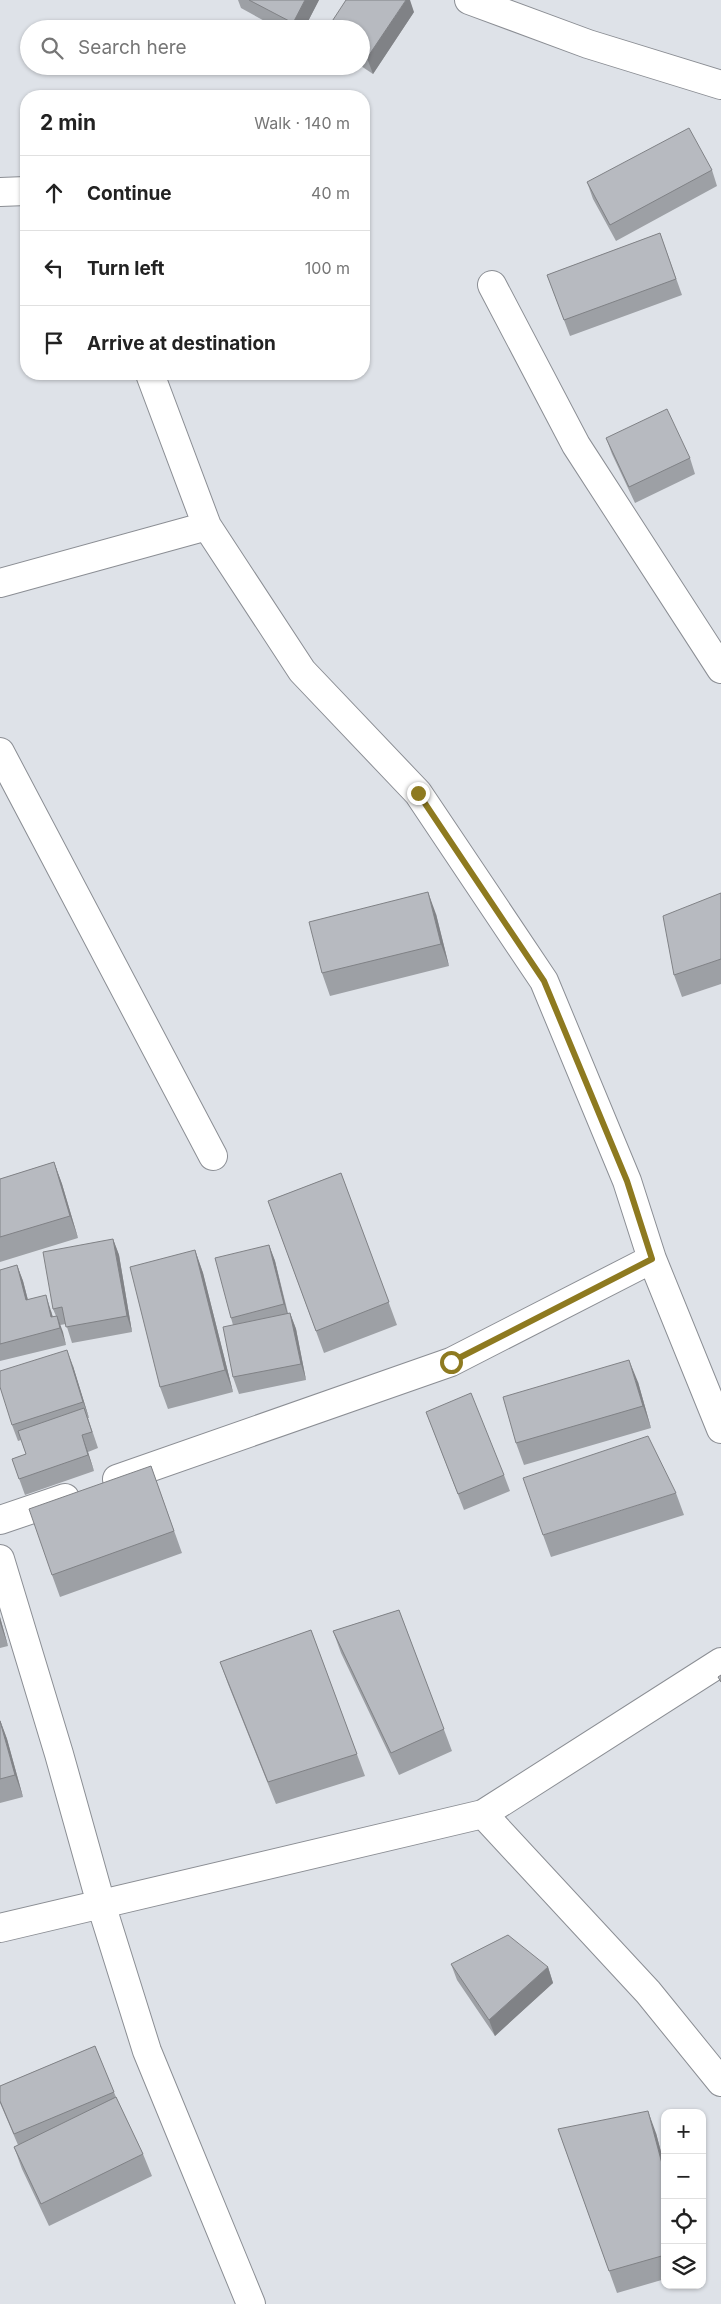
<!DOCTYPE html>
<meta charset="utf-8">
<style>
body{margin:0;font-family:Inter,sans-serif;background:#f2f2f2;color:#222}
.controls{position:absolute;right:15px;bottom:15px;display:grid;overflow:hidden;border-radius:10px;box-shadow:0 1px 4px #0004}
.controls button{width:45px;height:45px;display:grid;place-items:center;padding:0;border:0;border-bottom:1px solid #e0e0e0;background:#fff;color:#222;font:25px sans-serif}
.stop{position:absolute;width:15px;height:15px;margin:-11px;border:4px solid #8e7a20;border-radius:50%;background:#fff}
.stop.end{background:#8e7a20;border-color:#fff;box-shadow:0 1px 5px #0008}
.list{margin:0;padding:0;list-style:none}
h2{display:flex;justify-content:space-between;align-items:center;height:65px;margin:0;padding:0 20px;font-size:21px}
h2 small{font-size:16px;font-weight:400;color:#767676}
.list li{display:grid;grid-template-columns:32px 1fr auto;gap:15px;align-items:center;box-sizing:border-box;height:75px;padding:0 20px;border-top:1px solid #e0e0e0}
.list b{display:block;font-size:19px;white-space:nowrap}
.list em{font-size:16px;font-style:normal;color:#767676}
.icon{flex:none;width:28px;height:28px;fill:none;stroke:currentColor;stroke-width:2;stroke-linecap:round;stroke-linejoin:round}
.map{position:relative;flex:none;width:721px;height:2304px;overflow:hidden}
.search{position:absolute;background:#fff;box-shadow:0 1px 4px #0004;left:20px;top:20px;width:350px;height:55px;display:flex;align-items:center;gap:12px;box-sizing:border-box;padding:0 18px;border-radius:28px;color:#767676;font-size:19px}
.panel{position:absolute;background:#fff;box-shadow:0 1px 4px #0004;left:20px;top:90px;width:350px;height:290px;border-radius:20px}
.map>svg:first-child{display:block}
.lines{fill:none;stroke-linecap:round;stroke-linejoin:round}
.street-casing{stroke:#8b8e94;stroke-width:30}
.street{stroke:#fff;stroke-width:28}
.wall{fill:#9da0a5}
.shaded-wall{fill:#808286}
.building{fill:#b7bac0;stroke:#808286}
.route{stroke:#8e7a20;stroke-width:6}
</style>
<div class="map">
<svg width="721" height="2304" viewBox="0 0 721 2304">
<rect width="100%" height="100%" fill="#dee2e8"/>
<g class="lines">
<g class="street-casing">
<path id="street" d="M469 0 588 44 721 85
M0 192 26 191
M492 285 576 445 721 669
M207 526 302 671 418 793 544 981 627 1181 652 1259 721 1429
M0 583 207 526 150 374
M0 752 213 1156
M117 1479 451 1362 652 1259
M0 1520 65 1498
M0 1559 59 1754 101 1904 147 2051 251 2304
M483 1814 648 1992 721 2082
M0 1928 483 1814 721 1662"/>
</g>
<use href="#street" class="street"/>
</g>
<path class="wall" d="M238 0H319L304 29H279L241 8Z
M414 12 373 74 361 66V29Z
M712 170 717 186 616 241 593 199 587 182Z
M660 233 682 295 570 336 547 275Z
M606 438 690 458 695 474 635 503 612 454Z
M721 893V984L682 997 674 975Z
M436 914 449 966 330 996 322 973Z
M54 1162 62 1184 78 1238 0 1262V1179Z
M341 1173 397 1325 324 1353 268 1201Z
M113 1239 119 1255 132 1332 72 1343 66 1324 60 1325 66 1345 0 1361V1270L17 1265 23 1281 28 1300 51 1311 53 1317 56 1316 53 1309Z
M269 1245 275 1261 288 1313H290L296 1329 306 1380 239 1394 233 1377V1325L231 1318Z
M195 1250 203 1273 233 1392 168 1409 160 1387Z
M73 1366 89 1418H88L98 1448 88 1452 94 1471 25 1495 12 1459 26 1454 21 1440 18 1441 12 1425Z
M638 1382 651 1428 524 1465 516 1443Z
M426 1412 504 1475 510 1491 464 1510Z
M151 1466 182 1553 60 1597 52 1575Z
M676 1493 684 1515 551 1557 543 1535Z
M399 1610 452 1751 399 1775 341 1653 333 1631Z
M0 1617 8 1646 0 1648Z
M311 1630 365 1776 276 1804 228 1684 220 1662Z
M0 1720 7 1739 23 1797 0 1803Z
M451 1964 548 1967 553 1983 495 2036 457 1980Z
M95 2046 116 2097 143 2154 152 2176 49 2226 22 2169 14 2147 18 2145 0 2103V2086Z
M558 2129 656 2133 665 2167V2279L617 2293Z"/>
<path class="shaded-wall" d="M305 0H319L304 29H295L293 23Z
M406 0H410L414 12 373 74 367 58Z
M428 892 436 914 449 966 441 944Z
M54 1162 62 1184 78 1238 70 1216Z
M113 1239 119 1255 132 1332 127 1316Z
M269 1245 275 1261 289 1320 284 1304Z
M195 1250 203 1273 233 1392 225 1370Z
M17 1265 23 1281 32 1316 26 1300Z
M46 1295 51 1311 56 1329 51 1317Z
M290 1313 296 1329 306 1380 301 1364Z
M57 1316 63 1332 66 1345 60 1328Z
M67 1350 73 1366 89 1418 83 1402Z
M629 1360 638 1382 651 1428 643 1406Z
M82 1435 88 1452 94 1471 88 1455Z
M0 1617 8 1646 0 1623Z
M0 1720 7 1739 23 1797 15 1775Z
M548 1967 553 1983 495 2036 489 2020Z
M648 2111 656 2133 665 2167V2175Z"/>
<path class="building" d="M249 0H305L293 23Z
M346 0H406L367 58 361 54V29H327Z
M689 128 712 170 610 225 587 182Z
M660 233 676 279 564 320 547 275Z
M667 409 690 458 629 487 606 438Z
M428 892 441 944 322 973 309 922Z
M721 893V959L674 975 663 916Z
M54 1162 70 1216 0 1237V1179Z
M341 1173 389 1302 316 1331 268 1201Z
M113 1239 127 1316 66 1327 62 1307 53 1309 43 1252Z
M269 1245 284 1304 231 1318 215 1258Z
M195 1250 225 1370 160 1387 130 1267Z
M17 1265 26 1300 46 1295 51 1317 57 1316 60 1328 0 1344V1270Z
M290 1313 301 1364 233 1377 223 1327Z
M67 1350 83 1402 12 1425 0 1387V1371Z
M629 1360 643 1406 516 1443 503 1397Z
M471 1393 504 1475 458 1494 426 1412Z
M84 1408 92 1432 82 1435 88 1455 19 1479 12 1459 26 1454 18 1431Z
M648 1436 676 1493 543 1535 523 1478Z
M151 1466 174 1531 52 1575 29 1509Z
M399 1610 444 1729 391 1753 333 1631Z
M311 1630 357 1754 268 1782 220 1662Z
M721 1675V1682L718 1677Z
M0 1721 15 1775 0 1779Z
M508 1935 548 1967 489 2020 451 1964Z
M95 2046 114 2092 14 2134 0 2101V2086Z
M116 2097 143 2154 41 2204 14 2147Z
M648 2111 665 2175V2255L609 2271 558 2129Z"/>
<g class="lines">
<path class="route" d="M418 793 544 981 627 1181 652 1259 451 1362"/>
</g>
</svg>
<div class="controls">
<button>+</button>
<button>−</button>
<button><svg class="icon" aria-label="locate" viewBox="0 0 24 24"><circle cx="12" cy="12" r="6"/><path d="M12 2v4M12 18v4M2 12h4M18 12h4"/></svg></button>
<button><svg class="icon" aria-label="layers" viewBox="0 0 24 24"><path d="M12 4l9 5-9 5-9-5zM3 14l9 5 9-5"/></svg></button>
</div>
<div class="stop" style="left:451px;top:1362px"></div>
<div class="stop end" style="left:418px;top:793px"></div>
<div class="search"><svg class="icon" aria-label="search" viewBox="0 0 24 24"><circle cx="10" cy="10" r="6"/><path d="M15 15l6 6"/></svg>Search here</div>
<section class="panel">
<h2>2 min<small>Walk · 140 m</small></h2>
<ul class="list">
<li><svg class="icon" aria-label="ahead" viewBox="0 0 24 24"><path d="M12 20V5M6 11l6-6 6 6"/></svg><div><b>Continue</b></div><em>40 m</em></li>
<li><svg class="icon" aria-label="left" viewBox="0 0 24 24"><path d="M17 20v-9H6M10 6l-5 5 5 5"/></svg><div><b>Turn left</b></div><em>100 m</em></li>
<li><svg class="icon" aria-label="arrive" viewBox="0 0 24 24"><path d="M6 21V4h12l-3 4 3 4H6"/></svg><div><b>Arrive at destination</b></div></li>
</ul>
</section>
</div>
